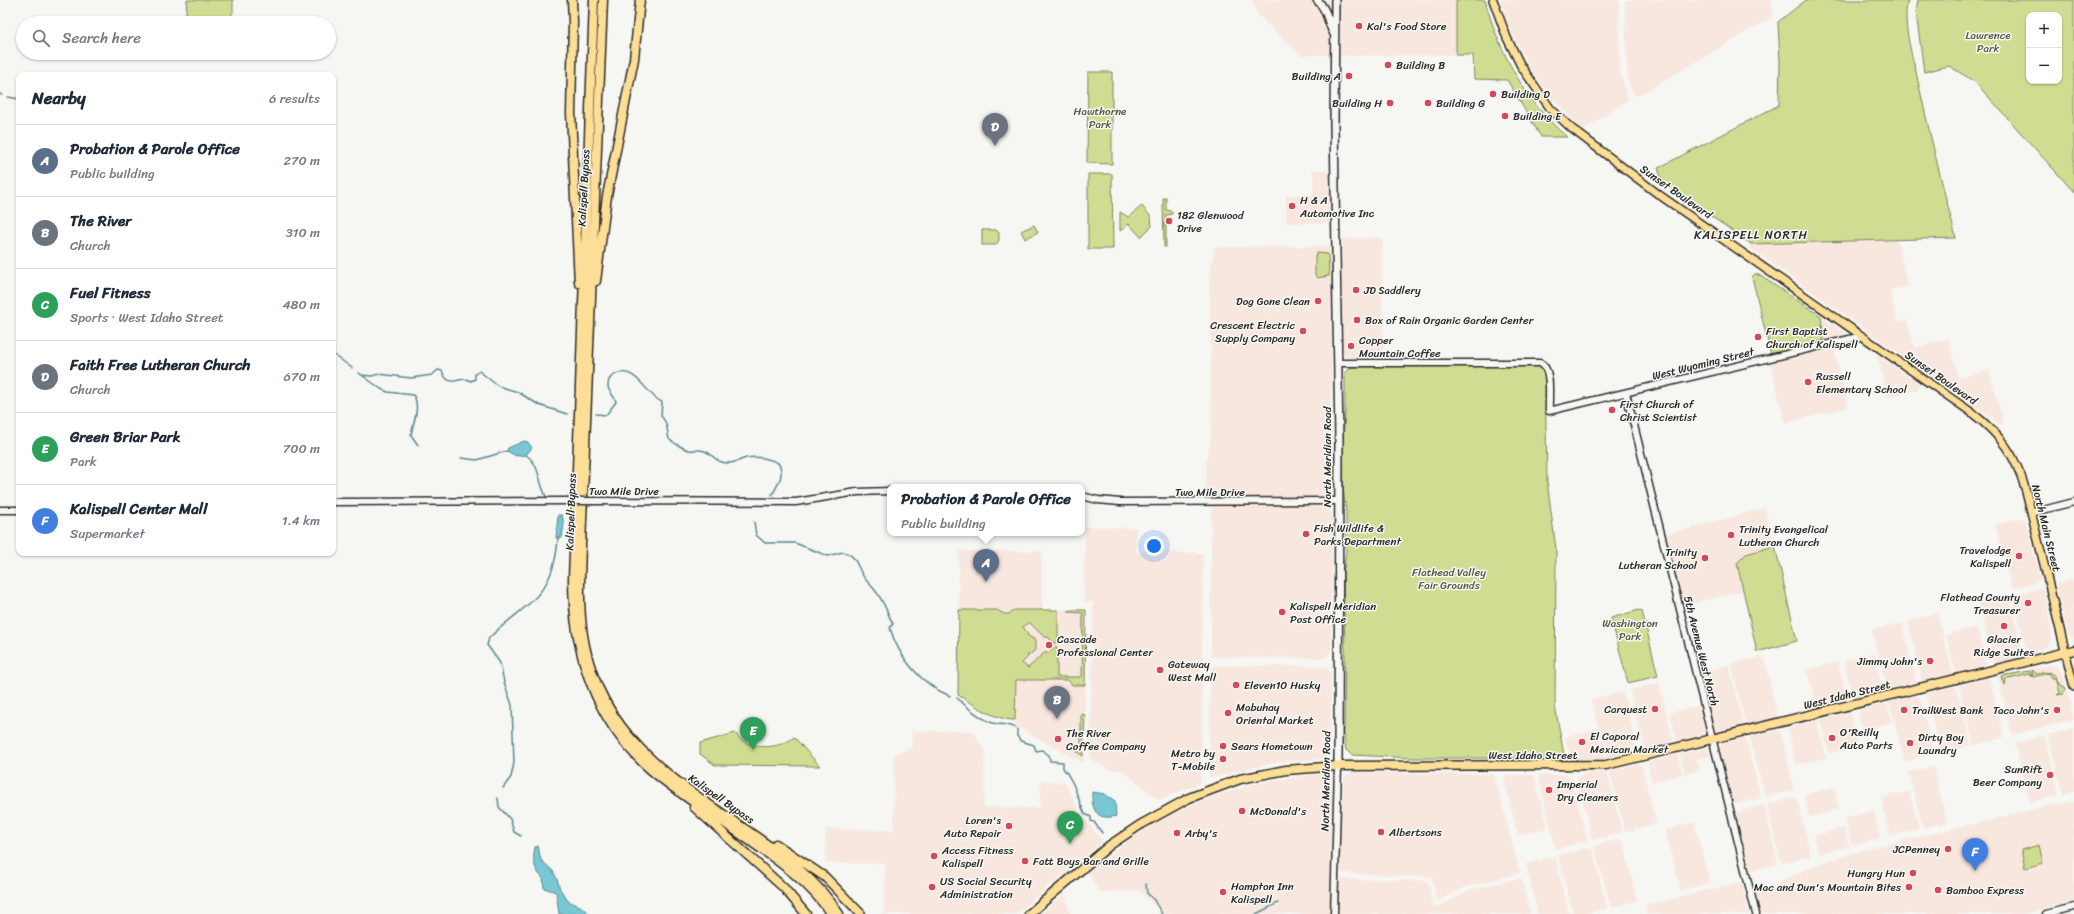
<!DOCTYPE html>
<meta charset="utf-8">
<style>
body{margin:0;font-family:Sriracha,sans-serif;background:#f6f6f7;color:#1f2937}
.controls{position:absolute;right:12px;top:12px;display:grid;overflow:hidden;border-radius:8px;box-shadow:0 1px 3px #0004}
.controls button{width:36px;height:36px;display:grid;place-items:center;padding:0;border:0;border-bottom:1px solid #e0e1e3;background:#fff;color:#1f2937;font:20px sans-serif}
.you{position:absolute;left:1154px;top:546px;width:14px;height:14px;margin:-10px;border:3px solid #fff;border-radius:50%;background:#1a73e8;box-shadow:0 0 0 6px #1a73e833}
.badge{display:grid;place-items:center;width:26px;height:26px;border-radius:50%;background:#d1495b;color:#fff;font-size:13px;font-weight:700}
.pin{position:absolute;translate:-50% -33px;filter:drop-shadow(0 1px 2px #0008)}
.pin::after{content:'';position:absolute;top:21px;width:14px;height:12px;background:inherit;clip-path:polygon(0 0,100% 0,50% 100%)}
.popup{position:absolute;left:887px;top:484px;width:198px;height:52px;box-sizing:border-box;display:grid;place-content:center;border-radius:8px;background:#fff;filter:drop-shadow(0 1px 3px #0005);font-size:13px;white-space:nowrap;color:#747a83}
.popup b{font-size:15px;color:#1f2937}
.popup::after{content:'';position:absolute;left:50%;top:100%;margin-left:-8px;border:8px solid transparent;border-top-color:#fff}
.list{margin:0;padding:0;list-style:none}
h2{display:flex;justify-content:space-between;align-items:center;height:52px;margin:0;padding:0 16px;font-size:17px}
h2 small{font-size:13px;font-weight:400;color:#747a83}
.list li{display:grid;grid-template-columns:26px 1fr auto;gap:12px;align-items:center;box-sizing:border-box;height:72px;padding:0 16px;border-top:1px solid #e0e1e3}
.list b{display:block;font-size:15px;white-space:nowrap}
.list p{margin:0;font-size:13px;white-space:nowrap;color:#747a83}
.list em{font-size:13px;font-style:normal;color:#747a83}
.icon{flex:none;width:22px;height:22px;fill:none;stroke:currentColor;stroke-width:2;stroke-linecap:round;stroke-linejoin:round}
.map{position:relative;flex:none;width:2074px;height:914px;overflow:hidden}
.search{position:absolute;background:#fff;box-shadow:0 1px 3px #0004;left:16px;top:16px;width:320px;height:44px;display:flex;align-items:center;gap:10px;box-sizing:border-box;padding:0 14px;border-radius:22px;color:#747a83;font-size:15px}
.panel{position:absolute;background:#fff;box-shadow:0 1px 3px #0004;left:16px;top:72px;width:320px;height:484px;border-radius:8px}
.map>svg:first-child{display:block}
.built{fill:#f8e7df}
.green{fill:#cedd91;stroke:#7c845e;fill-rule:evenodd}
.water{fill:#77c7d4;stroke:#598990}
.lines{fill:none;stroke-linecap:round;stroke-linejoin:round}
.stream{stroke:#598990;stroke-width:1.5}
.tertiary-casing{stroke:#2b2b2b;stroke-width:9}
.secondary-casing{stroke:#2b2b2b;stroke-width:10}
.primary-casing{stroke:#2b2b2b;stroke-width:10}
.trunk-casing{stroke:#2b2b2b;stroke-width:11}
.tertiary{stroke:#f6f6f2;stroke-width:6}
.secondary{stroke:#f6f6f2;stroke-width:7}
.primary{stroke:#fdde96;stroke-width:7}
.trunk{stroke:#fdde96;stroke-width:8}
.tertiary-bridge-casing{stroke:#2b2b2b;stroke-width:9;stroke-linecap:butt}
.tertiary-bridge{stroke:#f6f6f2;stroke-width:6}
.poi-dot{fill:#d1495b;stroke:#f6f6f2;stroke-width:1.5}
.labels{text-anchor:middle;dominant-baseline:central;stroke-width:3;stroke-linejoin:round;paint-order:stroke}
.poi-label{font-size:11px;fill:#2b2b2b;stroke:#f6f6f2;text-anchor:start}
.park-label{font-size:11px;fill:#545844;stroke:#f6f6f2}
.street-label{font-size:11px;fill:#2b2b2b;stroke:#f6f6f2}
.neighbourhood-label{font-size:12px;letter-spacing:1px;fill:#2b2b2b;stroke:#f6f6f2}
</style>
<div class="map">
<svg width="2074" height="914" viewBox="0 0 2074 914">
<rect width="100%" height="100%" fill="#f6f6f2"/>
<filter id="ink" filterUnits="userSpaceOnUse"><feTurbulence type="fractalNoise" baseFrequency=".025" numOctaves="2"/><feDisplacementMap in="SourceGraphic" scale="8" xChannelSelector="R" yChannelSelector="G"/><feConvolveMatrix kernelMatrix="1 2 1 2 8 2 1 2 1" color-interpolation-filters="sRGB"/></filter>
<g filter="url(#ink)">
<path class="built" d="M1252 0H1331L1329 55H1300L1258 15Z
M1338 0H1456V55L1339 56Z
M1500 0H1619L1620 69 1628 100 1583 130 1550 96 1529 66 1511 31Z
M1625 0H1772V17L1643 93 1635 96 1629 84 1627 69Z
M1313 170H1325L1331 175V223H1286V195H1313Z
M1382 238 1383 359 1350 358 1344 355 1342 350V239Z
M1897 240 1908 286 1890 290 1897 322 1907 320 1915 348 1948 338 1958 378 1989 370 2003 421 2001 425 1750 248 1751 244Z
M1332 246 1331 492 1324 497 1206 499V463L1211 440 1210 274 1215 247Z
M1821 316 1845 333V335L1824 341Z
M1833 346 1848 407 1785 423 1770 361Z
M1877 355 1918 383V389L1888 397Z
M1215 504H1281L1329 507 1332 514 1331 650 1328 655 1323 658H1314L1211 657V508Z
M1765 508 1775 546 1746 554 1737 563 1743 591 1682 606 1665 535Z
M2022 518 2026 521 2040 578 2037 582 2012 589 1995 525Z
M1085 527 1136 528V552L1203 553 1201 783 1159 800 1122 770H1111L1090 759 1093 602H1084Z
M959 551H1042V610H1086L1084 763 1015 726V610L1009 614 1000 612 959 610Z
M2074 579V639L2068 633 2056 586 2058 583Z
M2040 588 2043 590 2049 613 2052 638 2047 647 2028 655 2013 595Z
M2009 595 2024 656 1996 663 1993 660 1979 603Z
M1937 613 1953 674 1924 681 1922 680 1908 621Z
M1902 623 1916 681 1915 683 1887 690 1872 630Z
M1977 627 1986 665 1956 673 1946 635Z
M1874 653 1883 691 1853 698 1844 661Z
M1761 657 1765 659 1777 716 1746 725 1731 664Z
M1838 662 1847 699 1817 708 1807 670Z
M1729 665 1744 726 1716 732 1699 673Z
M2049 665 2057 667 2063 674 2074 719 2012 735 1998 677 2002 674 2014 673Z
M1213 666H1313L1327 668 1331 675 1330 750 1328 755 1323 759 1277 762 1211 778 1209 776 1210 668Z
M1987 678 1990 680 2004 736 2002 738 1974 745 1959 686Z
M1659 683 1674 743 1645 750 1630 690Z
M1956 686 1971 745 1941 753 1926 695 1927 693Z
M1623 692 1638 751 1607 759 1591 699Z
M1916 695 1920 698 1934 753 1905 762 1889 702Z
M1887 703 1892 722 1862 730 1858 711Z
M1700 705 1707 734 1677 742 1670 713Z
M1848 713 1850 715 1858 746 1829 753 1820 719Z
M1817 720 1826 758 1796 765 1788 728Z
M2074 728V791L2063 794 2048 735Z
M1597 729 1604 759H1571L1565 737Z
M1777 730 1781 734 1794 788 1793 790 1765 797 1749 736Z
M912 731H973L985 751 984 807 1040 808 1041 781 1065 782 1079 812 1103 842 1015 914H884L885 863H826V829L894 830V755L912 747Z
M2044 736 2059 795 2030 802 2015 743Z
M1745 737 1761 798 1734 804 1719 746 1722 743Z
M1707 748 1711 756 1697 759 1700 770 1685 774 1680 754Z
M1677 754 1682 774 1652 782 1648 765 1649 762Z
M1639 764 1642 766 1656 823 1625 832 1610 771Z
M1933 766 1947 822 1923 828 1909 772Z
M1607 771 1622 832 1592 840 1577 778 1587 773Z
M1320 773 1329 776 1332 781 1331 914H1159L1158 909 1139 891 1099 892 1088 872 1134 836 1171 814 1200 801 1253 784Z
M1352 773 1494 774 1520 873 1468 886 1439 900 1436 898 1432 877 1338 873V843L1344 779 1347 775Z
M1506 775H1534L1548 828 1518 835 1504 779Z
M1538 775H1565L1571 778 1587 840 1586 841 1556 849Z
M1834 787 1839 809 1809 817 1804 795Z
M1909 791 1919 829 1890 836 1881 798Z
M1794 797 1797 799 1811 856 1781 863 1767 804Z
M2074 802V901L2023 914H1760L1755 895 1815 865 1864 850 2051 805Z
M1764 805 1778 864 1750 871 1736 812Z
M1874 811 1880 839 1852 845 1845 818Z
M1694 822 1710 883 1681 890 1665 830Z
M1844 828 1849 846 1818 854 1814 836Z
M1618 840H1621L1624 844 1637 901 1611 907 1595 848 1597 845Z
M1588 848 1593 850 1607 908 1582 914H1573L1558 855Z
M1555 856 1569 914H1538L1526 864Z
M1521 878 1530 914H1337L1338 879 1426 881 1429 883 1432 906 1442 905 1470 890Z
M1742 882 1749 914H1647L1645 905Z
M1065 893 1070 914H1040Z"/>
<path class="green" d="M187 0H233V12L227 23H185Z
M1456 0H1485C1498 50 1526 103 1567 137H1541L1507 80 1474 79 1473 55H1456Z
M1806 0H1908C1902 20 1911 52 1916 72 1928 128 1942 183 1956 238L1751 244 1663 183 1658 168 1779 105 1780 62 1778 22Z
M1918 0H2074V192L1975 82 1949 66 1924 72 1916 12ZM2029 15H2059V81H2029Z
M1088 72H1112V164L1087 163Z
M1088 174H1112L1113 249H1088Z
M1163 198H1166V210L1172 211V214L1166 215V247H1164Z
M1142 206 1151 217 1152 226 1141 237 1129 224 1120 231V212L1128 217Z
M1034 225 1038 232 1025 239 1021 231Z
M982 230H996L999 233V240L996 245H982Z
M1317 253 1328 254 1329 276 1317 278 1315 275V256Z
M1755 274 1759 275 1821 316 1824 341 1771 355 1752 277Z
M1537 364 1545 369 1547 481 1556 549 1555 706 1564 755 1562 758H1412L1352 755 1346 750 1344 735 1345 649 1343 574 1346 551V511L1343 487V437L1345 414V372L1352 367Z
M1775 546 1797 641 1757 652 1737 563 1746 554Z
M959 610H997L1004 614H1009L1015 610H1058V639L1056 643H1053L1048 637H1044L1029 622 1023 627 1028 634 1027 635 1035 640V650L1030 655H1027L1028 657 1022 663 1028 668 1044 653H1048L1056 647 1057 651V677H1082L1083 613 1068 612 1069 610H1086L1085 685H1072L1068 680H1016L1015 720C994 720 975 705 958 695Z
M1639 610 1642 611 1658 676 1628 683 1611 618Z
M2032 670 2037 674C2050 671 2055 671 2059 684L2065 687 2066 690 2063 694 2057 695 2060 693 2056 678H2052L2049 673 2033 677Z
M2030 671 2032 677 2030 674 2005 680 2006 684 2004 685 2001 676Z
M1081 714 1085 715 1083 756 1077 752 1081 749Z
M735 733C747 751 779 750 794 737L820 766 715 765 700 754V743Z
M2039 845 2043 863 2025 868 2021 850Z"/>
<path class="water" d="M524 441 528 442 532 448 526 455 516 456 507 451 508 448Z
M558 515H562L564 524 562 538H556Z
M1092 792 1105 794 1115 801 1116 816C1097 821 1091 810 1092 792Z
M538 846 541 860 553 871 557 879 560 889 568 901 580 906 590 914H559L556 892 544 888 543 878C534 871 532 859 535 847Z"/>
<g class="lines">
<path class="stream" d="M0 94 2 95
M8 97 19 99
M333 354 352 368
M359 373 381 389 388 392 413 395C421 405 413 424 411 435L418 445
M361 375 372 376 379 374 411 378 432 375 438 370 442 371C450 391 459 374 471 381L475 379V374L479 371 498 386 518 392 539 405 567 414
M596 414 606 415 616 402C615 396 608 392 608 386 608 381 610 377 614 375 636 363 647 397 662 402L661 416C670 424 666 436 670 440 674 443 684 449 689 450 696 451 700 448 707 452 715 457 717 463 728 463 735 463 740 460 746 458 757 456 768 458 778 463 786 473 777 486 772 495
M526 455C541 465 538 484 547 498
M461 458 477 460 507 451
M754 522 756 535 765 543H795L828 556 843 552C856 555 856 564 862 574 865 580 870 584 874 589 883 599 887 612 893 624L890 628C899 658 921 684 950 696
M957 698C967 707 977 716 990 722 999 726 1010 723 1017 729V736L1021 741 1034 745 1036 751 1042 750 1049 755 1050 761 1063 762V768C1075 782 1077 798 1085 814L1091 817V821L1094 822 1102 833
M503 788 511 777 514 763 512 705 504 682 500 663 487 645 489 638C526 602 554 598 558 538
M498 798 499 807 510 819 514 832 521 836
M1146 884 1147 893 1154 900 1162 914
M1256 914 1278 903"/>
<g class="tertiary-casing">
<path id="tertiary" d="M1338 363H1540C1553 368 1548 399 1549 411L1862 336
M1626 393 1756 914
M1082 496 1098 500 1120 502 1338 501
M593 501 796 502 857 492 890 491
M333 502 568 501
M0 510H19
M2031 513 2074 502
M1334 914 1338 766
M2045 914 2074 907"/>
</g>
<g class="secondary-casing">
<path id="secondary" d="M1317 0C1328 10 1327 22 1334 34
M1335 0 1334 124 1339 440 1338 766"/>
</g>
<g class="primary-casing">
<path id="primary" d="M1493 0 1507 38 1521 66 1550 108 1571 128 1658 194 1971 412C2002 436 2015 454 2026 491L2074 687"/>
</g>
<g class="trunk-casing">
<path id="trunk" d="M572 0 573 22 571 113 579 283
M594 0 573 579C573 651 594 720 650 769 680 795 714 815 746 838 777 860 809 881 831 914
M603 0 581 546C580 579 578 613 585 646 604 739 676 782 748 831 782 855 816 878 839 914
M596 281 607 196 634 59 640 0
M694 807 783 887 806 914
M776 844 825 877 861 914
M1029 914 1110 845 1140 825 1189 798 1240 779 1286 770 1338 766 1606 765 2074 650"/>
</g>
<use href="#tertiary" class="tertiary"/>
<use href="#secondary" class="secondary"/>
<use href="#primary" class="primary"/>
<use href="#trunk" class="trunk"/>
<g class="tertiary-bridge-casing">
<path id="tertiary-bridge" d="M568 501H593"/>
</g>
<use href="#tertiary-bridge" class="tertiary-bridge"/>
</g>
</g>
<g class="poi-dot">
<circle cx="1359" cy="26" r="4"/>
<circle cx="1388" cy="65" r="4"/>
<circle cx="1349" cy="76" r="4"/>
<circle cx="1493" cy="94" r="4"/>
<circle cx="1390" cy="103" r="4"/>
<circle cx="1428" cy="103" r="4"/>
<circle cx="1505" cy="116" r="4"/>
<circle cx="1292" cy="206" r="4"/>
<circle cx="1169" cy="221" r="4"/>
<circle cx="1356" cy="290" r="4"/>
<circle cx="1318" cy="301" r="4"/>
<circle cx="1357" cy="320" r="4"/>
<circle cx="1303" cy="331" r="4"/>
<circle cx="1758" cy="337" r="4"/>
<circle cx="1351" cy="346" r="4"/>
<circle cx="1808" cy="382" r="4"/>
<circle cx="1612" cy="410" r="4"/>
<circle cx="1306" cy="534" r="4"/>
<circle cx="1731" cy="535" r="4"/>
<circle cx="2019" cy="556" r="4"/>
<circle cx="1705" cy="558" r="4"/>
<circle cx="2028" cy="603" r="4"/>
<circle cx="1282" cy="612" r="4"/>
<circle cx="2004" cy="626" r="4"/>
<circle cx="1049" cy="645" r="4"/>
<circle cx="1930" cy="661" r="4"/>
<circle cx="1160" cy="670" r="4"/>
<circle cx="1236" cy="685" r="4"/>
<circle cx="1655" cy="709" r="4"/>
<circle cx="1904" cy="710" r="4"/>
<circle cx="2057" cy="710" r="4"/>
<circle cx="1228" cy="713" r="4"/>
<circle cx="1832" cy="738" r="4"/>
<circle cx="1058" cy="739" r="4"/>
<circle cx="1582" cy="742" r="4"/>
<circle cx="1910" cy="743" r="4"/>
<circle cx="1223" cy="746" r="4"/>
<circle cx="1223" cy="759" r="4"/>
<circle cx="2050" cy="775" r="4"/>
<circle cx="1549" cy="790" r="4"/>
<circle cx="1242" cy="811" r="4"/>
<circle cx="1009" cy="826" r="4"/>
<circle cx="1381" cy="832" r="4"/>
<circle cx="1177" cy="833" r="4"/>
<circle cx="1948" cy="849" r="4"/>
<circle cx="934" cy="856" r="4"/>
<circle cx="1025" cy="861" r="4"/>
<circle cx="1913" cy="873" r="4"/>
<circle cx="932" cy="887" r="4"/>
<circle cx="1909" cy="887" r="4"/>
<circle cx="1938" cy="890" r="4"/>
<circle cx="1223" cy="892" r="4"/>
</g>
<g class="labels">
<g class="poi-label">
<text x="1367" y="26">Kal's Food Store</text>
<text x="1396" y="65">Building B</text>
<text x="1341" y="76" text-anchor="end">Building A</text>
<text x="1501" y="94">Building D</text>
<text x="1382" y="103" text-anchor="end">Building H</text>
<text x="1436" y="103">Building G</text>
<text x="1513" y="116">Building E</text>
<text x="1300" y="200">H &amp; A<tspan x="1300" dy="13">Automotive Inc</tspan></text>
<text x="1177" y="215">182 Glenwood<tspan x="1177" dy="13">Drive</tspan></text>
<text x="1364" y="290">JD Saddlery</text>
<text x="1310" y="301" text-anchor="end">Dog Gone Clean</text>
<text x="1365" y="320">Box of Rain Organic Garden Center</text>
<text x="1295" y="325" text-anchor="end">Crescent Electric<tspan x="1295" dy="13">Supply Company</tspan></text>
<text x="1766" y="331">First Baptist<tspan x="1766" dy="13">Church of Kalispell</tspan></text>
<text x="1359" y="340">Copper<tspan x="1359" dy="13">Mountain Coffee</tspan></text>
<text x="1816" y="376">Russell<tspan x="1816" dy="13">Elementary School</tspan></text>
<text x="1620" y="404">First Church of<tspan x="1620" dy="13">Christ Scientist</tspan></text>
<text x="1314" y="528">Fish Wildlife &amp;<tspan x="1314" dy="13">Parks Department</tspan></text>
<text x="1739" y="529">Trinity Evangelical<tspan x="1739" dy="13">Lutheran Church</tspan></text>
<text x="2011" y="550" text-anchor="end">Travelodge<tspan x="2011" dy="13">Kalispell</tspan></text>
<text x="1697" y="552" text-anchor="end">Trinity<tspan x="1697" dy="13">Lutheran School</tspan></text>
<text x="2020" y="597" text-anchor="end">Flathead County<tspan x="2020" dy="13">Treasurer</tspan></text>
<text x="1290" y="606">Kalispell Meridian<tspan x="1290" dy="13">Post Office</tspan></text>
<text x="1057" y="639">Cascade<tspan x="1057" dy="13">Professional Center</tspan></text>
<text x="2004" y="639" text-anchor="middle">Glacier<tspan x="2004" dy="13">Ridge Suites</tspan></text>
<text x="1922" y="661" text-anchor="end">Jimmy John's</text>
<text x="1168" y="664">Gateway<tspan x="1168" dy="13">West Mall</tspan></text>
<text x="1244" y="685">Eleven10 Husky</text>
<text x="1236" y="707">Mabuhay<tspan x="1236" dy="13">Oriental Market</tspan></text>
<text x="1647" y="709" text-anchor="end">Carquest</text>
<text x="1912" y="710">TrailWest Bank</text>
<text x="2049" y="710" text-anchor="end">Taco John's</text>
<text x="1840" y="732">O'Reilly<tspan x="1840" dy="13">Auto Parts</tspan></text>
<text x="1066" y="733">The River<tspan x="1066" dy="13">Coffee Company</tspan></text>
<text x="1590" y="736">El Caporal<tspan x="1590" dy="13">Mexican Market</tspan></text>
<text x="1918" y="737">Dirty Boy<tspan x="1918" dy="13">Laundry</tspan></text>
<text x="1231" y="746">Sears Hometown</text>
<text x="1215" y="753" text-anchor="end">Metro by<tspan x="1215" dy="13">T-Mobile</tspan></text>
<text x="2042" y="769" text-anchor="end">SunRift<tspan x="2042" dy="13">Beer Company</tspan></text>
<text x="1557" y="784">Imperial<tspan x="1557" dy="13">Dry Cleaners</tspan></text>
<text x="1250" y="811">McDonald's</text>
<text x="1001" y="820" text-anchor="end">Loren's<tspan x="1001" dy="13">Auto Repair</tspan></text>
<text x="1389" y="832">Albertsons</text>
<text x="1185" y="833">Arby's</text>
<text x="1940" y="849" text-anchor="end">JCPenney</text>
<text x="942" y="850">Access Fitness<tspan x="942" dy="13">Kalispell</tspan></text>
<text x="1033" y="861">Fatt Boys Bar and Grille</text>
<text x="1905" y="873" text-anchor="end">Hungry Hun</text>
<text x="940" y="881">US Social Security<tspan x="940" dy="13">Administration</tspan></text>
<text x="1231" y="886">Hampton Inn<tspan x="1231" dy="13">Kalispell</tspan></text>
<text x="1901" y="887" text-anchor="end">Mac and Dun's Mountain Bites</text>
<text x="1946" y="890">Bamboo Express</text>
</g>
<g class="park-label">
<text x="1988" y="35">Lawrence<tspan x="1988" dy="13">Park</tspan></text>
<text x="1100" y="111">Hawthorne<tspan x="1100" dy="13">Park</tspan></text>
<text x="1449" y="572">Flathead Valley<tspan x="1449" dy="13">Fair Grounds</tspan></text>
<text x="1630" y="623">Washington<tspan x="1630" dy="13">Park</tspan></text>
</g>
<g class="street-label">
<text transform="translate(584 188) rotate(-87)">Kalispell Bypass</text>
<text transform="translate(1676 192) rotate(35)">Sunset Boulevard</text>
<text transform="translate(1703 364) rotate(-14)">West Wyoming Street</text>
<text transform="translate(1941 378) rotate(35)">Sunset Boulevard</text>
<text transform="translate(1327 457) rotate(-90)">North Meridian Road</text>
<text x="624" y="491">Two Mile Drive</text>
<text x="1210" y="492">Two Mile Drive</text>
<text transform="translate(571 512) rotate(-88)">Kalispell Bypass</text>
<text transform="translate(2046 528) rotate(76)">North Main Street</text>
<text transform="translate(1701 651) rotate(76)">5th Avenue West North</text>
<text transform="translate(1847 695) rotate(-14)">West Idaho Street</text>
<text x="1533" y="755">West Idaho Street</text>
<text transform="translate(1326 781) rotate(-89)">North Meridian Road</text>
<text transform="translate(721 799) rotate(35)">Kalispell Bypass</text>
</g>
<g class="neighbourhood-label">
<text x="1751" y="235">KALISPELL NORTH</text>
</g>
</g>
</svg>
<div class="controls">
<button>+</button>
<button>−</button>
</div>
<div class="you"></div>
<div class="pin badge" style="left:986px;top:582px;background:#5c6f8a">A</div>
<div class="popup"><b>Probation &amp; Parole Office</b>Public building</div>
<div class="pin badge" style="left:1057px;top:719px;background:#6b7280">B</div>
<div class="pin badge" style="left:1070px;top:844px;background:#2e9e5b">C</div>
<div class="pin badge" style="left:995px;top:146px;background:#6b7280">D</div>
<div class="pin badge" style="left:753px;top:750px;background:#2e9e5b">E</div>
<div class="pin badge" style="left:1975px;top:871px;background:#3f7fe0">F</div>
<div class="search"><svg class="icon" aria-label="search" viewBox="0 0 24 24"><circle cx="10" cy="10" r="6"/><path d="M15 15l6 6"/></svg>Search here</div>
<section class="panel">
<h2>Nearby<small>6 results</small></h2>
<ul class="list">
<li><span class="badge" style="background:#5c6f8a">A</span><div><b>Probation &amp; Parole Office</b><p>Public building</p></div><em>270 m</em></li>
<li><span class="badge" style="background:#6b7280">B</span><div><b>The River</b><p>Church</p></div><em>310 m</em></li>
<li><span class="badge" style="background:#2e9e5b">C</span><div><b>Fuel Fitness</b><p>Sports · West Idaho Street</p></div><em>480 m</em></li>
<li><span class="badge" style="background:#6b7280">D</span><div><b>Faith Free Lutheran Church</b><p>Church</p></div><em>670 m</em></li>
<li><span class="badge" style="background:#2e9e5b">E</span><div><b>Green Briar Park</b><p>Park</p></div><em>700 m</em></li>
<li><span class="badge" style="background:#3f7fe0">F</span><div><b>Kalispell Center Mall</b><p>Supermarket</p></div><em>1.4 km</em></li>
</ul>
</section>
</div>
